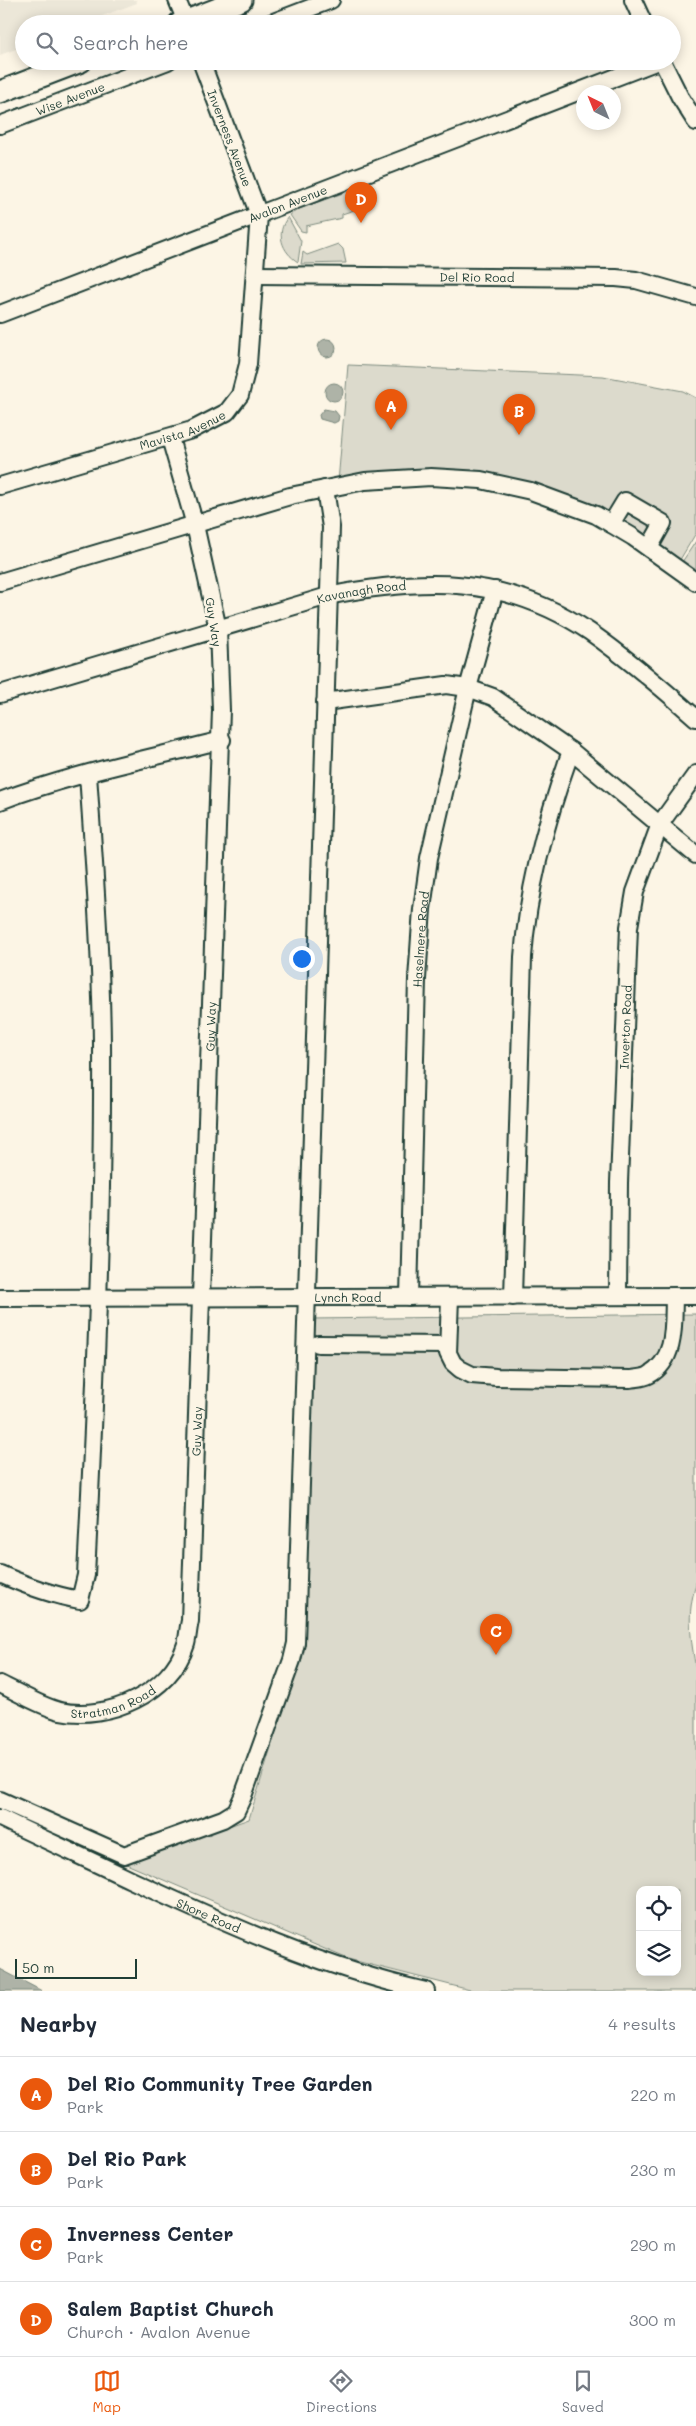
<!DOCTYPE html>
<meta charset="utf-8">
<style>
body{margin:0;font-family:Mali,sans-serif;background:#f6f6f7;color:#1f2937}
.controls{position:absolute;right:15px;bottom:15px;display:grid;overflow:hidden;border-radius:10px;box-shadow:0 2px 12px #0003}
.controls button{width:45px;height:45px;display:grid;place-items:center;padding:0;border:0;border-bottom:1px solid #e0e1e3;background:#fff;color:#1f2937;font:25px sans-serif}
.compass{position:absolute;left:576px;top:85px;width:45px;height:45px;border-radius:50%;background:#fff;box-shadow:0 2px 12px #0003;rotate:317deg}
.scale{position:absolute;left:15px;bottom:12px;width:122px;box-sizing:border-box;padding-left:5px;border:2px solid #1f3d34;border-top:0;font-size:14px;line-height:18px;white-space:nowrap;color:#1f3d34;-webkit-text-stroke:4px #fcf5e5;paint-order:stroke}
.you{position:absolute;left:301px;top:958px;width:18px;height:18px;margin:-12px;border:4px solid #fff;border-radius:50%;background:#1a73e8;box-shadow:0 0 0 8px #1a73e833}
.badge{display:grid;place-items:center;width:32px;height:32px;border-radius:50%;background:#ea580c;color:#fff;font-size:16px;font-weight:700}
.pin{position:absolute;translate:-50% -41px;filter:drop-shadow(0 1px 2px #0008)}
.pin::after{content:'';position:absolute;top:26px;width:18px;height:15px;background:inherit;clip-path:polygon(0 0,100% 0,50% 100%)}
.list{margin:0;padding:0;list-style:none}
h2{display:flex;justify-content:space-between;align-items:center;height:65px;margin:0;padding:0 20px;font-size:21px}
h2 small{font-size:16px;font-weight:400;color:#747a83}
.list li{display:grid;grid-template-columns:32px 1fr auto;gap:15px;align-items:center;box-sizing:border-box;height:75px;padding:0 20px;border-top:1px solid #e0e1e3}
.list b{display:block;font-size:19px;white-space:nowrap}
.list p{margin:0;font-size:16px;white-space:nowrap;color:#747a83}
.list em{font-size:16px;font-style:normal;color:#747a83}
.icon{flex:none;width:28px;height:28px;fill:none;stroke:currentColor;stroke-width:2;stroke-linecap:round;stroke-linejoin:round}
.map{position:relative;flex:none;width:696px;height:1991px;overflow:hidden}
.search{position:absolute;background:#fff;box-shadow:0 2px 12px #0003;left:15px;right:15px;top:15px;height:55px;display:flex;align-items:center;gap:12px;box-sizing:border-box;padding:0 18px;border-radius:28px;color:#747a83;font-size:19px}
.sheet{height:365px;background:#fff}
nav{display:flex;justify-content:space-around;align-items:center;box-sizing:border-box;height:70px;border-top:1px solid #e0e1e3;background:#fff;font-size:14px;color:#747a83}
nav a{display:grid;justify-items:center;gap:2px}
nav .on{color:#ea580c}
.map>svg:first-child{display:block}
.built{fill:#ece7d8}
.green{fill:#dcdacc;stroke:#7e8c80;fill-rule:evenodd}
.water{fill:#aeb3a7;stroke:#758479}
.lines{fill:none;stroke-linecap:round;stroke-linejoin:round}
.minor-casing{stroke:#1f3d34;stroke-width:20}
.major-casing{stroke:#1f3d34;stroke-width:25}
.minor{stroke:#fcf5e5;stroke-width:16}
.major{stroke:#fcf5e5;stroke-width:21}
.labels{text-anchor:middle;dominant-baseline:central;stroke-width:5;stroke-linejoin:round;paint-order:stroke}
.street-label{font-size:12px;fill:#1f3d34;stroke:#fcf5e5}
</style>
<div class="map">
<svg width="696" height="1991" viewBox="0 0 696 1991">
<rect width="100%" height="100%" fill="#fcf5e5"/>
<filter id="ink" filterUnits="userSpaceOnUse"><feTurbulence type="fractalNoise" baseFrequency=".02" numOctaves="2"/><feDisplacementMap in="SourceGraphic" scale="10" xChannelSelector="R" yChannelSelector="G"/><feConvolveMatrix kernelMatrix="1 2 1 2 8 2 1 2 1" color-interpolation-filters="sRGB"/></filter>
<g filter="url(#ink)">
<path class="built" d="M0 0H136L137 3 81 24H24V46L0 55Z"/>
<path class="green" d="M354 189 360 208 342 214V218L306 226V232L301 231 290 215 299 209Z
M288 217 301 241 298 262C282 252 275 233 288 217Z
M338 244 343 249 346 263 301 264 303 252 307 255Z
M348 365 603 376 683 391 696 398V533L678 563 663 550 499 480 338 482Z
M696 541V573L682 562Z
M696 1314V1585C686 1613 691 1641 696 1669V1991H474L348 1959 124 1863 249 1819 302 1646 311 1319ZM640 1890H677V1972H640Z"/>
<path class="water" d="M318 348a9 9 0 1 1 18 0a9 9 0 1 1-18 0Z
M325 392a9 9 0 1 1 18 0a9 9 0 1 1-18 0Z
M324 409 335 411 339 416 338 421 334 423 320 419 319 415Z
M0 1969 42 1991H0Z"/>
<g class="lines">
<g class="minor-casing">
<g id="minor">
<path d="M177 0 187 24"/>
<path d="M633 0 644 24"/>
<path d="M268 24 331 0"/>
<path d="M662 61 680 97 696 122"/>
<path id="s1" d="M0 125 168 61"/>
<path id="s2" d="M256 275 616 278 636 280 696 297"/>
<path id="s3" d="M0 314 658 61"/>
<path id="s4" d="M0 486 192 430 227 412 240 395 248 364 259 215 201 61"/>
<path d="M611 524 625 501 663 523 649 548"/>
<path d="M0 582 290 496 365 481 431 477 481 480 531 491 596 515 633 537 696 582"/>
<path id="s5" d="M0 694 328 596C422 577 506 575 590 632 627 658 662 688 696 718"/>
<path d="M325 702 446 685 468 688 493 697 571 751 696 855"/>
<path d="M0 801C71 774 148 759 222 740"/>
<path id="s6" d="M618 1296 619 1183 629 927 635 892 660 824 696 774"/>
<path id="s7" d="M409 1297 417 979 422 909 429 858 468 688 495 590"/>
<path d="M450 1297 448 1353 453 1363 460 1369 472 1375 496 1377 630 1379C636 1378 644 1378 649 1375 677 1359 673 1323 674 1296"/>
<path d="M513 1297 523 957C528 887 547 817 571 751"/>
<path id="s8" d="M0 1298 696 1296"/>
<path d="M318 1344 448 1345"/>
<path d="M0 1574C27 1586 51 1595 80 1600L86 1575C95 1398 103 1221 102 1043 101 953 94 863 88 774"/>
<path id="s9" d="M0 1684C17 1692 42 1707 60 1711 108 1721 171 1693 186 1644 188 1637 188 1629 190 1621L221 710 218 629 195 525 170 438"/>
<path d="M0 1800 124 1855 223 1819 236 1811 243 1796 292 1660 296 1643 331 527 325 489"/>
<path id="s10" d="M0 1818C43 1839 87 1859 131 1880 226 1924 323 1968 426 1991"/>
</g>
</g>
<g class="major-casing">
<path id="major" d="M179 24 241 0
M0 92 81 61"/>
</g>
<use href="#minor" class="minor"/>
<use href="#major" class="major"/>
</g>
</g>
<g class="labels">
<g class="street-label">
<text stroke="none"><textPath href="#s1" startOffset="75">Wise Avenue</textPath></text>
<text transform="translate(230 138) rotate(69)">Inverness Avenue</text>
<text stroke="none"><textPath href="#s3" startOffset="308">Avalon Avenue</textPath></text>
<text stroke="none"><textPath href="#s2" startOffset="221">Del Rio Road</textPath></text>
<text stroke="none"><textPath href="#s4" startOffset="191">Mavista Avenue</textPath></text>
<text stroke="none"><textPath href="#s5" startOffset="376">Kavanagh Road</textPath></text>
<text transform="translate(214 622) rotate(81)">Guy Way</text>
<text stroke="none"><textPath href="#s7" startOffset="358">Haselmere Road</textPath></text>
<text stroke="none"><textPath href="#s9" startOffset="839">Guy Way</textPath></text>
<text stroke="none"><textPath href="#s6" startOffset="269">Inverton Road</textPath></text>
<text stroke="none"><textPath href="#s8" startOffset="348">Lynch Road</textPath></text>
<text stroke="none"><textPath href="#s9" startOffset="434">Guy Way</textPath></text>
<text stroke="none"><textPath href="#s9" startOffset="121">Stratman Road</textPath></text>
<text stroke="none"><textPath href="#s10" startOffset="230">Shore Road</textPath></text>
</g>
</g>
</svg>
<div class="controls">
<button><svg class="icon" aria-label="locate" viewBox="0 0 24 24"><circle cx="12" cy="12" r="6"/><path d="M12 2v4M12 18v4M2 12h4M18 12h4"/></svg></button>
<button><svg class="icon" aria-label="layers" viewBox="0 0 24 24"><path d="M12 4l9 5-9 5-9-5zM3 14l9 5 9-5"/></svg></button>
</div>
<svg class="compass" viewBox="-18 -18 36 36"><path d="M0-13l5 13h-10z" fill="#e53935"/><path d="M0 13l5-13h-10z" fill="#747a83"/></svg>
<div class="scale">50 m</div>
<div class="you"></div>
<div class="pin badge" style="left:391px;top:430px">A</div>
<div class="pin badge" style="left:519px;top:435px">B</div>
<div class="pin badge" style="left:496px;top:1655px">C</div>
<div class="pin badge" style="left:361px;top:223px">D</div>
<div class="search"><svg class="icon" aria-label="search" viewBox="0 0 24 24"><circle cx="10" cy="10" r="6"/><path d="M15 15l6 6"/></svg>Search here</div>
</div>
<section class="sheet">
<h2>Nearby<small>4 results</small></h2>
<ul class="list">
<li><span class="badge">A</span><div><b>Del Rio Community Tree Garden</b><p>Park</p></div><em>220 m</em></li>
<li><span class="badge">B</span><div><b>Del Rio Park</b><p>Park</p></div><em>230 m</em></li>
<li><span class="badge">C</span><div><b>Inverness Center</b><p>Park</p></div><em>290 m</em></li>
<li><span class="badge">D</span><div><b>Salem Baptist Church</b><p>Church · Avalon Avenue</p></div><em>300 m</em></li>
</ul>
</section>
<nav>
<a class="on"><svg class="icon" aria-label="map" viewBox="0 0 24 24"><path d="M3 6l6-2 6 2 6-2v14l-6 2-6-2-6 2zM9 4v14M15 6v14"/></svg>Map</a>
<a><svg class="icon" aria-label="directions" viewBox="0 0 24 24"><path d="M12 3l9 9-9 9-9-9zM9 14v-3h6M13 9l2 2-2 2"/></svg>Directions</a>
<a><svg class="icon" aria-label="saved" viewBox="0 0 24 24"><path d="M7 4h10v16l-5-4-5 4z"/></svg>Saved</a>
</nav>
